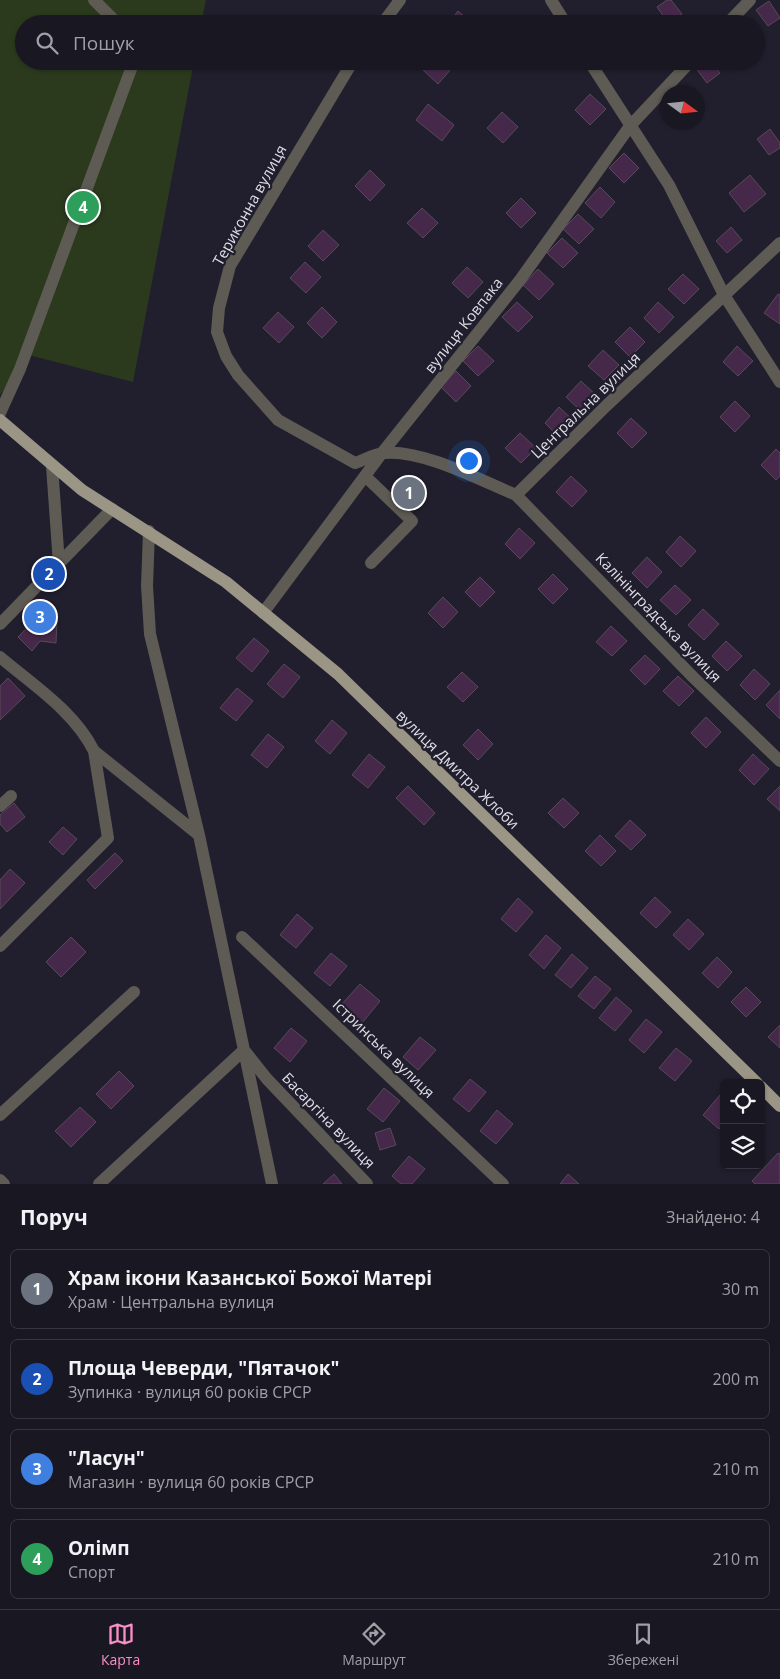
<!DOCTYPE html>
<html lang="uk">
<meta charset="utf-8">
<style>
body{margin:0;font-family:"Open Sans",sans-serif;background:#26242f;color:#f1f3f6}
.controls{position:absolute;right:15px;bottom:15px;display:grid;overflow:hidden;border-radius:8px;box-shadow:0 1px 4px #0004}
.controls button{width:45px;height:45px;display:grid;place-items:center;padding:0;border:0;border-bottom:1px solid #373640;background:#191722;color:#f1f3f6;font:25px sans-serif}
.compass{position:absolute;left:660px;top:85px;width:45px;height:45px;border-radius:50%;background:#191722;box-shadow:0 1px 4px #0004;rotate:105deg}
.you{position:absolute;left:468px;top:460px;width:18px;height:18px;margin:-12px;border:4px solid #fff;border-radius:50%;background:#1a73e8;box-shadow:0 0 0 8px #1a73e833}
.badge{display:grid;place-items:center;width:32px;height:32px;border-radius:50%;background:#f98fc9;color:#fff;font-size:16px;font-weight:700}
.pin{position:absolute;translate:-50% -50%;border:2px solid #fff;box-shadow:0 1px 5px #0006}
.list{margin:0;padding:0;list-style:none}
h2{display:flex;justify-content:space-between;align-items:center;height:65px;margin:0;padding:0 20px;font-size:21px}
h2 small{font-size:16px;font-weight:400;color:#9f9fa5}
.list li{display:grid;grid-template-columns:32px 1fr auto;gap:15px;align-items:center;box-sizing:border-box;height:80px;margin:0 10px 10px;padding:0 10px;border:1px solid #373640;border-radius:8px}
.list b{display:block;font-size:19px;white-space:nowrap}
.list p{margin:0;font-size:16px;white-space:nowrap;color:#9f9fa5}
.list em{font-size:16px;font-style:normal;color:#9f9fa5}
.icon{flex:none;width:28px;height:28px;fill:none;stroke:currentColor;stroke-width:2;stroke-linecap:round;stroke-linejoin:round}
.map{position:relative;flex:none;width:780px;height:1184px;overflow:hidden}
.search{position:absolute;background:#191722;box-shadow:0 1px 4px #0004;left:15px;right:15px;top:15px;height:55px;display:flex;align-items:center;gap:12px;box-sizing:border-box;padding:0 18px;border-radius:28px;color:#9f9fa5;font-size:19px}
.sheet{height:425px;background:#191722}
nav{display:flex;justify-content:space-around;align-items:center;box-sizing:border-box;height:70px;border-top:1px solid #373640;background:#191722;font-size:14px;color:#9f9fa5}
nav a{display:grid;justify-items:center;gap:2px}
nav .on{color:#f98fc9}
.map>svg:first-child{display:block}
.green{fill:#2b3a1d}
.building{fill:#46294a;stroke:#564a58}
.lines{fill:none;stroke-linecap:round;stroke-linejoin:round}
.minor{stroke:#5e5b54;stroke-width:12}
.major{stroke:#9b9586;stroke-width:12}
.labels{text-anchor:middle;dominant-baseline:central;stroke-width:4.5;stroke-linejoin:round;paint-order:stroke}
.street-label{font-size:15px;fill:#dedde6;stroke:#211f2d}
</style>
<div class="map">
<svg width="780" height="1184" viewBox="0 0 780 1184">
<rect width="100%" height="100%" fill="#211f2d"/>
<path class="green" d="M0 0H206L201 24H24V61H194L133 382 21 353 10 382 0 395Z"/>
<path class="building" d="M667 0H671L682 14 669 24 657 7Z
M769 1 780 18 768 26 756 10Z
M458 11 473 24H448Z
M429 61H446L452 68 438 84 422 69Z
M703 61H711L720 73 707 83 695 67Z
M590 94 606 109 590 125 575 110Z
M428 104 454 125 442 141 416 120Z
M502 112 518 127 503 143 487 128Z
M770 129 780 143V148L769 155 757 139Z
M624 153 639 168 624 183 609 168Z
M370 170 385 185 370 201 355 186Z
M750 175 766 194 744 212 729 193Z
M600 187 615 202 601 218 585 203Z
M521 198 536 213 521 228 506 213Z
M422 208 438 223 423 238 407 223Z
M578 214 594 229 579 244 563 229Z
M731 227 742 240 727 253 716 241Z
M323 230 339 245 323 261 308 246Z
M562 238 578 253 563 268 547 253Z
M305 262 321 277 306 293 290 278Z
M467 267 483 282 468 298 452 283Z
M538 269 554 284 539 300 523 285Z
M683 274 699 289 684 304 668 289Z
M778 294 780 295V324L764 313Z
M517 302 533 317 518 332 502 317Z
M658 302 674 317 659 333 644 318Z
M322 307 337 322 322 338 307 323Z
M278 312 294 327 279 343 263 328Z
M630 327 645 342 630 357 615 342Z
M478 346 494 361 478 376 463 361Z
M737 346 753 361 738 376 723 362Z
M603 350 619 365 604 380 588 366Z
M456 371 471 386 456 402 441 387Z
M581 381 597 396 582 412 566 397Z
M735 401 750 416 735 432 720 417Z
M559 407 575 422 560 438 545 423Z
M631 418 647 433 632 448 617 433Z
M520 433 536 448 521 463 505 448Z
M776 449 780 453V476L776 480 761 465Z
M571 476 587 491 572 507 556 492Z
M519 528 535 543 520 559 505 544Z
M680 536 696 551 681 567 666 552Z
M647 557 662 572 647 588 632 573Z
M553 574 568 589 553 604 538 589Z
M480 577 495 592 480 607 465 592Z
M675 585 691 600 676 615 660 600Z
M443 597 458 612 443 628 428 613Z
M703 609 719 624 704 640 688 625Z
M40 614 57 621 56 643 40 641 32 651 18 637Z
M611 626 627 641 612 656 596 642Z
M254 638 269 651 252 672 236 658Z
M726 641 742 656 727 671 712 656Z
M645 655 660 669 645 685 630 670Z
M284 664 300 677 283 698 267 684Z
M754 669 770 684 755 700 740 685Z
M462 672 478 687 463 702 447 687Z
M678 676 694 691 679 706 663 691Z
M8 678 25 696 0 720V686Z
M237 688 253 701 236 721 220 708Z
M780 690V719L766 705Z
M706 717 721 732 706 748 691 733Z
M332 720 347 733 330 754 315 741Z
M478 729 493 744 478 760 463 745Z
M268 734 284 747 267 768 251 755Z
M369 754 385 767 368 788 352 775Z
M753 754 769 769 754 785 739 770Z
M408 786 435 813 424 825 396 798Z
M780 786V811L767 799Z
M563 798 579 813 564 828 548 813Z
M14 803 25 817 7 832 0 824V815Z
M630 820 646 835 631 850 615 836Z
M63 827 77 839 63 855 49 842Z
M600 835 616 851 601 866 585 851Z
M115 853 123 861 95 889 87 880Z
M10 869 25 883 0 909V880Z
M655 897 671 912 656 928 640 913Z
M518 898 533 912 516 932 501 919Z
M297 914 313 928 296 948 280 935Z
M688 919 704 934 689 950 673 935Z
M546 935 561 948 544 969 529 955Z
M71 937 86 952 61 977 46 962Z
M331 953 347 966 330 986 314 973Z
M572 954 588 968 571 988 555 975Z
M717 957 732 972 718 988 702 973Z
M595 976 611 989 594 1009 578 996Z
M360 984 380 1001 362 1023 341 1005Z
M746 987 761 1002 746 1017 731 1002Z
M616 997 632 1011 615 1031 599 1018Z
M646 1019 662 1032 644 1053 629 1040Z
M780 1025V1048L768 1037Z
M291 1028 307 1041 290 1062 274 1048Z
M420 1037 436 1050 418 1070 403 1057Z
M676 1048 692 1061 675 1081 659 1068Z
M119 1071 134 1086 111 1109 96 1094Z
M470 1079 486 1092 469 1112 453 1099Z
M384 1088 400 1101 383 1122 367 1109Z
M720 1095 724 1098V1122L719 1129 703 1115Z
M80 1107 96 1122 71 1147 55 1131Z
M497 1110 513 1124 496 1144 480 1131Z
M390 1128 396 1145 380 1150 375 1133Z
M778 1153 780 1154V1184H755L752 1181Z
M409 1156 425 1169 412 1184H401L392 1176Z
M334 1174 342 1184H323Z
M568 1174 579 1184H560Z"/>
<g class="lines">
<path class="minor" d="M94 0 118 24
M551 0 566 24
M382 24 400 0
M727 24 750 0
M353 61 230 266 219 308 217 332 226 356 238 375 278 420 355 463C364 460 374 454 384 453 422 449 480 480 516 495L606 406 780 243
M589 61 669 185 724 295 780 382
M0 413 20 369 134 61
M52 466 59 564
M365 476 412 521 371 563
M516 495 693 677 780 761
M149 531 147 586 150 634 199 835
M263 613 382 453 520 280 630 126 691 61
M0 624 112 509
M0 657C33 685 74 711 94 751L108 838 0 946
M94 751 199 835 272 1184
M0 806 11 796
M242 937 503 1184
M0 1115 134 992
M0 1180 4 1184
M99 1184 244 1050 267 1079 367 1184"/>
<path class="major" d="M0 420 82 490 226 582 338 674 757 1083
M761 1087 780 1106"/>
</g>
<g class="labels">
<g class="street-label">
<text transform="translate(249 205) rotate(-61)">Териконна вулиця</text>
<text transform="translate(463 325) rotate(-52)">вулиця Ковпака</text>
<text transform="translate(585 405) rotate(-44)">Центральна вулиця</text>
<text transform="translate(659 617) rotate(46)">Калінінградська вулиця</text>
<text transform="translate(458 769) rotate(44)">вулиця Дмитра Жлоби</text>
<text transform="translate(384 1048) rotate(44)">Істринська вулиця</text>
<text transform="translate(329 1120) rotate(46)">Басаргіна вулиця</text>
</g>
</g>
</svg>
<div class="controls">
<button><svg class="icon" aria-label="locate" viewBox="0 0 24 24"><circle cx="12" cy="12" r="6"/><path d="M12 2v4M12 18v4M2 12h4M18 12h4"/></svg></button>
<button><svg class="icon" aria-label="layers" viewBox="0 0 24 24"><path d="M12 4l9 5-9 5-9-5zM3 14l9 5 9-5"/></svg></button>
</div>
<svg class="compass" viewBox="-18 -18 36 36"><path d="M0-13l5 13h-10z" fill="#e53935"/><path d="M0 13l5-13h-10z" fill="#9f9fa5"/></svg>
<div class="you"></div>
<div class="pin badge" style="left:409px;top:493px;background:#6b7280">1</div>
<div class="pin badge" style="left:49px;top:574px;background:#1a4fb4">2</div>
<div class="pin badge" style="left:40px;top:617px;background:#3f7fe0">3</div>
<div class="pin badge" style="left:83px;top:207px;background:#2e9e5b">4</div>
<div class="search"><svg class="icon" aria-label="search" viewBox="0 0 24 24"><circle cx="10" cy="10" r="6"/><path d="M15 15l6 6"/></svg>Пошук</div>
</div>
<section class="sheet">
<h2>Поруч<small>Знайдено: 4</small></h2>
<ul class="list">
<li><span class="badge" style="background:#6b7280">1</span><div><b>Храм ікони Казанської Божої Матері</b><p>Храм · Центральна вулиця</p></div><em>30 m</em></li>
<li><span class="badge" style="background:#1a4fb4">2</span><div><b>Площа Чеверди, &quot;Пятачок&quot;</b><p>Зупинка · вулиця 60 років СРСР</p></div><em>200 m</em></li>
<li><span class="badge" style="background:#3f7fe0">3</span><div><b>&quot;Ласун&quot;</b><p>Магазин · вулиця 60 років СРСР</p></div><em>210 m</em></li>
<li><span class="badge" style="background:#2e9e5b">4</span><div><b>Олімп</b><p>Спорт</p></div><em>210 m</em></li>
</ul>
</section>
<nav>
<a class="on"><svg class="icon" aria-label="map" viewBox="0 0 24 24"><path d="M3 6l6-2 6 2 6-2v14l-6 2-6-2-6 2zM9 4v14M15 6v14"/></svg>Карта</a>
<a><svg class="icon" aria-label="directions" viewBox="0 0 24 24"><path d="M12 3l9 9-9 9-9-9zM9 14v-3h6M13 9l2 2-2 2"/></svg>Маршрут</a>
<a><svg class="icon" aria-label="saved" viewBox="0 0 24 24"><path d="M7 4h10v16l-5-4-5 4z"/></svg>Збережені</a>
</nav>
